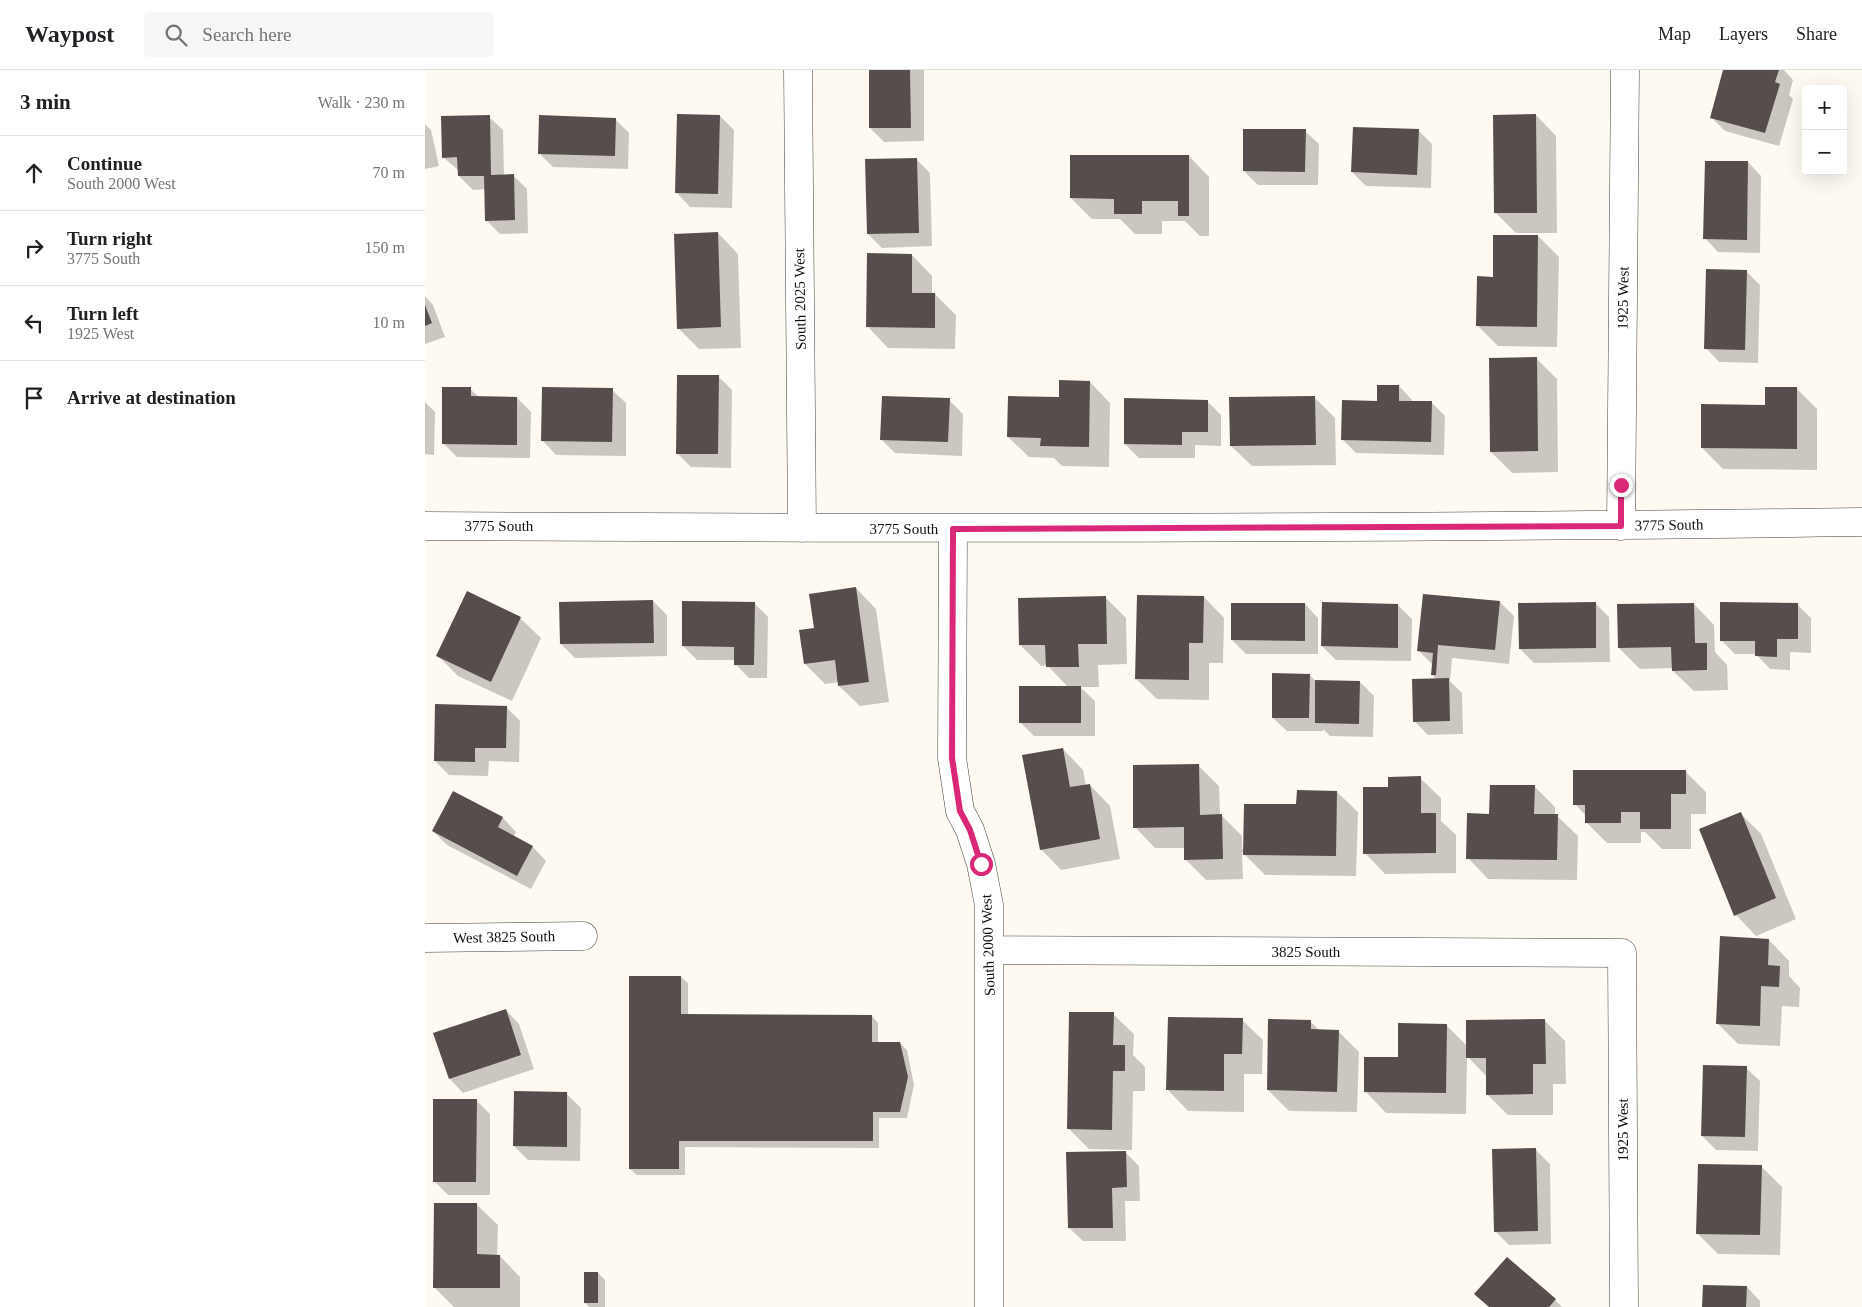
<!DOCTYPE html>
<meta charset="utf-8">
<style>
body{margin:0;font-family:"Times New Roman",serif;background:#f6f6f6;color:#202124}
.controls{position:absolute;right:15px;top:15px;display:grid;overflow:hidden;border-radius:5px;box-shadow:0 5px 20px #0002}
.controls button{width:45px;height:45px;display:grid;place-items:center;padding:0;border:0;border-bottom:1px solid #e0e0e0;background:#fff;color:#202124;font:25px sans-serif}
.stop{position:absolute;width:15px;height:15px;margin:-11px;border:4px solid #db2777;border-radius:50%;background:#fff}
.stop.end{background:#db2777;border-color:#fff;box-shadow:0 1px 5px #0008}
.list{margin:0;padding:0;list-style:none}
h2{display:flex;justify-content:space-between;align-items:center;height:65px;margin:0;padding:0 20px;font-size:21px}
h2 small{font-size:16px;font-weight:400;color:#757577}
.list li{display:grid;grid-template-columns:32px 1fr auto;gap:15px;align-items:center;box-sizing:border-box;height:75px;padding:0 20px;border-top:1px solid #e0e0e0}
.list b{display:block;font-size:19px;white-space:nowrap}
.list p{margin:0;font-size:16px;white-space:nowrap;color:#757577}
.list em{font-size:16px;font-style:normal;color:#757577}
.icon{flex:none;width:28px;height:28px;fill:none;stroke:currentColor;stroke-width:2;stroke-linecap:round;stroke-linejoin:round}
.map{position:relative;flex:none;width:1437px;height:1237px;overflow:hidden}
header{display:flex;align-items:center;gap:30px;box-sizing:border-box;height:70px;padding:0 25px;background:#fff;border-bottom:1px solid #e0e0e0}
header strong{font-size:24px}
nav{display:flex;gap:28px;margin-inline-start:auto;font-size:18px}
.search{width:350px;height:45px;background:#f6f6f6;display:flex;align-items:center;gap:12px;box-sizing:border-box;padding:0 18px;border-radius:5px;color:#757577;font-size:19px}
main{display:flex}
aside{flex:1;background:#fff}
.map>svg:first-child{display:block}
.shadow{fill:#0003}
.building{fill:#564e4c}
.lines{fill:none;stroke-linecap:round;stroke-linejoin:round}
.street-casing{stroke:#414141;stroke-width:29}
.street{stroke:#fff;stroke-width:28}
.route{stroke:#db2777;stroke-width:6}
.labels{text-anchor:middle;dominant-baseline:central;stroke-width:5;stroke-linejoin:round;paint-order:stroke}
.street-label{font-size:15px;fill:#0e0e0e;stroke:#fff}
</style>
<header>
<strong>Waypost</strong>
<div class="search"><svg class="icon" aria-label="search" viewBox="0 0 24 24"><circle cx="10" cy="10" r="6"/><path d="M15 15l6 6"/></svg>Search here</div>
<nav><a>Map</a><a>Layers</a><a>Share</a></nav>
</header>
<main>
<aside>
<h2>3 min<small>Walk · 230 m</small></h2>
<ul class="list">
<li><svg class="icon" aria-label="ahead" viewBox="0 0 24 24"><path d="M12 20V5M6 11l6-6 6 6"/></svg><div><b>Continue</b><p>South 2000 West</p></div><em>70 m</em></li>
<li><svg class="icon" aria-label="right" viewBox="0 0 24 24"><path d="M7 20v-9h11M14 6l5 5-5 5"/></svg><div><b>Turn right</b><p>3775 South</p></div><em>150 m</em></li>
<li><svg class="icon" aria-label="left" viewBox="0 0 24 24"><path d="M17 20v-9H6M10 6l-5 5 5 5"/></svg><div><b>Turn left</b><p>1925 West</p></div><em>10 m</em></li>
<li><svg class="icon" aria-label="arrive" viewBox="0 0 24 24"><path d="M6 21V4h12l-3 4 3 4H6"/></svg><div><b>Arrive at destination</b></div></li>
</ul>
</aside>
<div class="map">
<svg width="1437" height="1237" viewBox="0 0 1437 1237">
<rect width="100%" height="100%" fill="#fef9f1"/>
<path class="shadow" d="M445 0H499V71L459 72 445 58Z
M1300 0H1359L1368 10 1364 25 1368 29 1354 76 1300 61 1286 47Z
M1111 45 1131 66 1132 163H1091L1070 142Z
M295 46 309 60 307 138 265 137 252 123Z
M64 47 78 60 79 106 88 105 102 119 103 163 75 164 61 150V119L48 120 34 106V101L18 87Z
M190 49 204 63 203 99 128 97 115 84Z
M0 54 6 60 14 96 0 99Z
M993 60 1007 74 1006 118 941 116 927 102Z
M880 61 894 74 893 115H833L819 101Z
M764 86 784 107V166H775L760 151H737V164H710L695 149H667L646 128Z
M491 89 505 103 507 176 457 178 443 164Z
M1323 92 1336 106 1335 183 1293 182 1280 168Z
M293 163 313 184 316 278 274 279 253 258Z
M1113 166 1134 187 1132 277 1073 276 1052 255 1069 208Z
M487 185 507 206V224H510L531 245 530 279 463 278 443 257Z
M1321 201 1335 215 1333 293 1294 292 1281 278Z
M0 226 8 235 20 267 0 274Z
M1111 288 1132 309 1133 402 1087 403 1066 382Z
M293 306 307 320 306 398 266 397 252 383Z
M665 312 685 333 684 397 637 396 629 388 604 387 583 367 635 328Z
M974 316 987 330V332H1006L1020 346 1019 385 931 383 917 369 953 332Z
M45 319 55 328H92L106 342 105 388 32 387 18 373Z
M1372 319 1392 339V400L1298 399 1277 378 1342 336Z
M187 320 201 333V386L131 385 118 371Z
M889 327 910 348 911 395 827 396 806 376Z
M524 330 538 344 537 386 470 383 456 369Z
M782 331 796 345V376L770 375V388H714L700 374Z
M0 332 10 342 9 385 0 384Z
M431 518 451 539 464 632 435 636 414 616V612L400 614 380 594 390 559Z
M680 527 701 548 702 594 673 595 674 617H655L670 631V666H609L595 652 643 617 622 595 616 596 595 575Z
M779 527 799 548 798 593H784V630L732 629 711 609Z
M228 531 242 545V586L150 588 136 574Z
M1075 532 1089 546 1084 594 1027 588 1025 611 1037 623 1038 664 1003 665 989 651 1012 610 1007 605 1008 595 994 581Z
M329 533 343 547 342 608H324L310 594V590H272L258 576Z
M1170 533 1184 547 1185 592 1109 593 1095 579Z
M880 534 893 548V584H821L807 570Z
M1269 534 1289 555 1290 582 1302 595 1303 620 1269 621 1248 601V598L1215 599 1194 578Z
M1372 534 1386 548V583L1365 582V600L1345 599 1331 584H1310L1296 570Z
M973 535 987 549 986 591 911 590 897 576Z
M95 548 116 568 87 631 33 606 13 586Z
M884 605 891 611 935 612 949 626 948 667 905 666 898 659V661H862L848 648Z
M81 637 95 651 94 692 64 691 63 706 24 705 10 691Z
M638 679 658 700 661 716 665 715 685 736 695 789 636 800 616 779Z
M774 696 794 716 795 746H797L817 766V779H820L872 735 912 722 933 742 931 806 840 805 817 782 818 809 781 810 760 789V778H730L710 757Z
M1260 701 1281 722V744H1266V779H1237L1220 762H1216V773H1182L1161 752V746L1150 734Z
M995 708 1016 728V751L1031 765V803L960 804 940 783 965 718Z
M1109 716 1130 737V745L1132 746 1153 766 1152 810 1063 809 1043 788 1066 745Z
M29 723 78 748 91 762 88 767 108 777 121 791 106 819 22 775 8 761Z
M1315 743 1336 764 1371 849 1331 866 1311 845 1275 760Z
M1344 870 1364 891V906L1375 918 1374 937 1357 936 1355 976 1313 974 1292 953Z
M256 907 263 913V946H447L453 953V973H475L482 980 489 1015 482 1048H454V1078L260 1077V1105H212L205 1099Z
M81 940 94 954 109 999 38 1023 25 1009Z
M688 944 709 964 708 985 720 997V1021H708L707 1080 664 1079 643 1058Z
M817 950 838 970 837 1004H819V1042L763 1041 743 1020Z
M1120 951 1140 971 1141 1014H1128V1045H1083L1062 1024V1007L1042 986 1041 1044 961 1043 941 1022 1021 955 1043 977Z
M886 952 895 961H913L934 982 932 1042 864 1041 843 1020Z
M1321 998 1335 1011 1333 1081 1291 1080 1277 1066Z
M142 1024 156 1038 155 1091 103 1090 89 1076Z
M51 1030 65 1044V1125H23L9 1111Z
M1111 1080 1125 1094 1126 1174 1084 1175 1070 1161Z
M700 1082 714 1096 715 1131H700L701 1171H658L644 1158Z
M1336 1096 1357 1117 1355 1185 1293 1184 1272 1163Z
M52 1135 73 1155 72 1186H75L95 1207V1237H29L9 1217Z
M173 1203 180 1210V1237H164L160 1233Z
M1322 1217 1335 1231V1237H1279Z
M1130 1230 1137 1237H1064Z"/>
<path class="building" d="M444 0H485L486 58H444Z
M1298 0H1354L1350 12 1355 14 1340 63 1285 48Z
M252 44 295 45 293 124 250 123Z
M1111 44 1112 143H1069L1068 45Z
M65 45 66 105 89 104 90 150 60 151 59 106H33L32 87 17 88 16 46Z
M114 45 191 48 190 86 113 84Z
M928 57 994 59 992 105 926 102Z
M818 59H881L880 102 818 101Z
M645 85H764V146H753V131H717V144H689V129L645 128Z
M492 88 494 163 442 164 440 89Z
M1280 91H1323L1322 170 1278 169Z
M293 162 296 257 252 259 249 164Z
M1068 165H1113L1112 257 1051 256 1052 206 1068 207Z
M442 183 487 184V223H510V258L441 257Z
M1281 199 1322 200 1320 280 1279 279Z
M0 235 7 253 0 256Z
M1112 287 1113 381 1065 382 1064 288Z
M252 305H294L293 384H251Z
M634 310 665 311 664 377 615 376 616 368 582 367 583 326 634 327Z
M952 315H974V331H1007L1006 372 916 370 917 330 952 331Z
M17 317H46V326L92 327V375L17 374Z
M117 317 188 318 187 372 116 371Z
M1340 317H1372V379L1276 378V334L1340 335Z
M457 326 525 328 523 372 455 370Z
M890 326 891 375 805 376 804 327Z
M699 328 783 330V362H757V375L699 374Z
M431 517 444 612 413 616 410 590 379 594 374 560 389 558 384 524Z
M42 521 96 547 66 612 11 586Z
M998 524 1075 531 1070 580 1013 575 1011 605H1006L1008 583 992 581Z
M712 525 779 526 778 573H764V610L710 609Z
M681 526 682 574H653L654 597H621L620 575H594L593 528Z
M228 530 229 573 135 574 134 532Z
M257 531 330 532 329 595H309V577L257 576Z
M897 532 973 534V578L896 576Z
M1171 532V578L1094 579 1093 533Z
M1295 532 1373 533V569H1352V587L1330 586V571H1295Z
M806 533H880V571L806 570Z
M1269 533 1270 573H1282V600L1247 601 1246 577 1193 578 1192 534Z
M847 603 885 604 884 648H847Z
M1024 608 1025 651 988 652 987 609Z
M890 610 935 611 934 654 890 653Z
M594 616H656V653H594Z
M10 634 82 636 81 678H50V692L9 691Z
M638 678 645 717 665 714 675 769 615 780 597 685Z
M774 694 775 745 797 744 798 789 759 790V757L708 758V695Z
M1148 700H1261V724H1246V759H1215V742H1196V753H1160V735H1148Z
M996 706V743H1011V783L938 784V717H963V707Z
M1065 715H1110L1109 744H1133L1132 790 1041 789 1042 743 1064 744Z
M872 720 912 721 911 786 818 785 819 734H871Z
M28 721 78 747 73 757 108 776 92 806 7 761Z
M1316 742 1351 828 1309 846 1274 759Z
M1295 866 1344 869 1343 895 1355 896 1354 917 1336 916 1335 956 1291 954Z
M204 906H256V944L447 945V972H475L483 1007 475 1042H448V1071H254V1099H204Z
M81 939 96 985 24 1009 8 963Z
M644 942H689L688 975H700V1001H688L687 1060 642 1059Z
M743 947 818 948 817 984H799V1021L741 1020Z
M843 949 886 950V959L914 960 912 1022 842 1020Z
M1120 949 1121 994H1108V1024L1061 1025V988H1041V950Z
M973 953 1022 954 1021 1023 939 1022V987H973Z
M1278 995 1322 996 1320 1067 1276 1066Z
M89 1021 142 1022V1077L88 1076Z
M8 1029H52L51 1112H8Z
M1111 1078 1113 1161 1069 1162 1067 1079Z
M701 1081 702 1117 687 1118 688 1158H643L641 1082Z
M1273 1094 1337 1095 1335 1165 1271 1164Z
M9 1133H52V1184L75 1185V1218H8Z
M1082 1187 1131 1229 1124 1237H1064L1049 1224Z
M159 1202H173V1233H159Z
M1278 1215 1322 1216 1321 1237H1277Z"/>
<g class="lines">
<g class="street-casing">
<path id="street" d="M373 0 377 458
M0 456C479 459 958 459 1437 452
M1196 456 1200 0
M528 459 527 688 535 741 545 760 556 794 564 835V1237
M0 868 158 866
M564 880 1197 883 1199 1237"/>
</g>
<use href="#street" class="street"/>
</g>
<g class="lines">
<path class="route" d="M556 794 545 760 535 741 527 688 528 459 1196 456V415"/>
</g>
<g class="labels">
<g class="street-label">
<text transform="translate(1198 228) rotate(-89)">1925 West</text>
<text transform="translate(375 229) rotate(-91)">South 2025 West</text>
<text transform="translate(1244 455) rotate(-1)">3775 South</text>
<text x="74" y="456">3775 South</text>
<text x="479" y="459">3775 South</text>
<text transform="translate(79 867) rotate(-1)">West 3825 South</text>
<text transform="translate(563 875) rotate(-92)">South 2000 West</text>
<text x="881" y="882">3825 South</text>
<text transform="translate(1198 1060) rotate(-90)">1925 West</text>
</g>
</g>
</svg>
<div class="controls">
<button>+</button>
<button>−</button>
</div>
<div class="stop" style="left:556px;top:794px"></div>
<div class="stop end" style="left:1196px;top:415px"></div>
</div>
</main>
